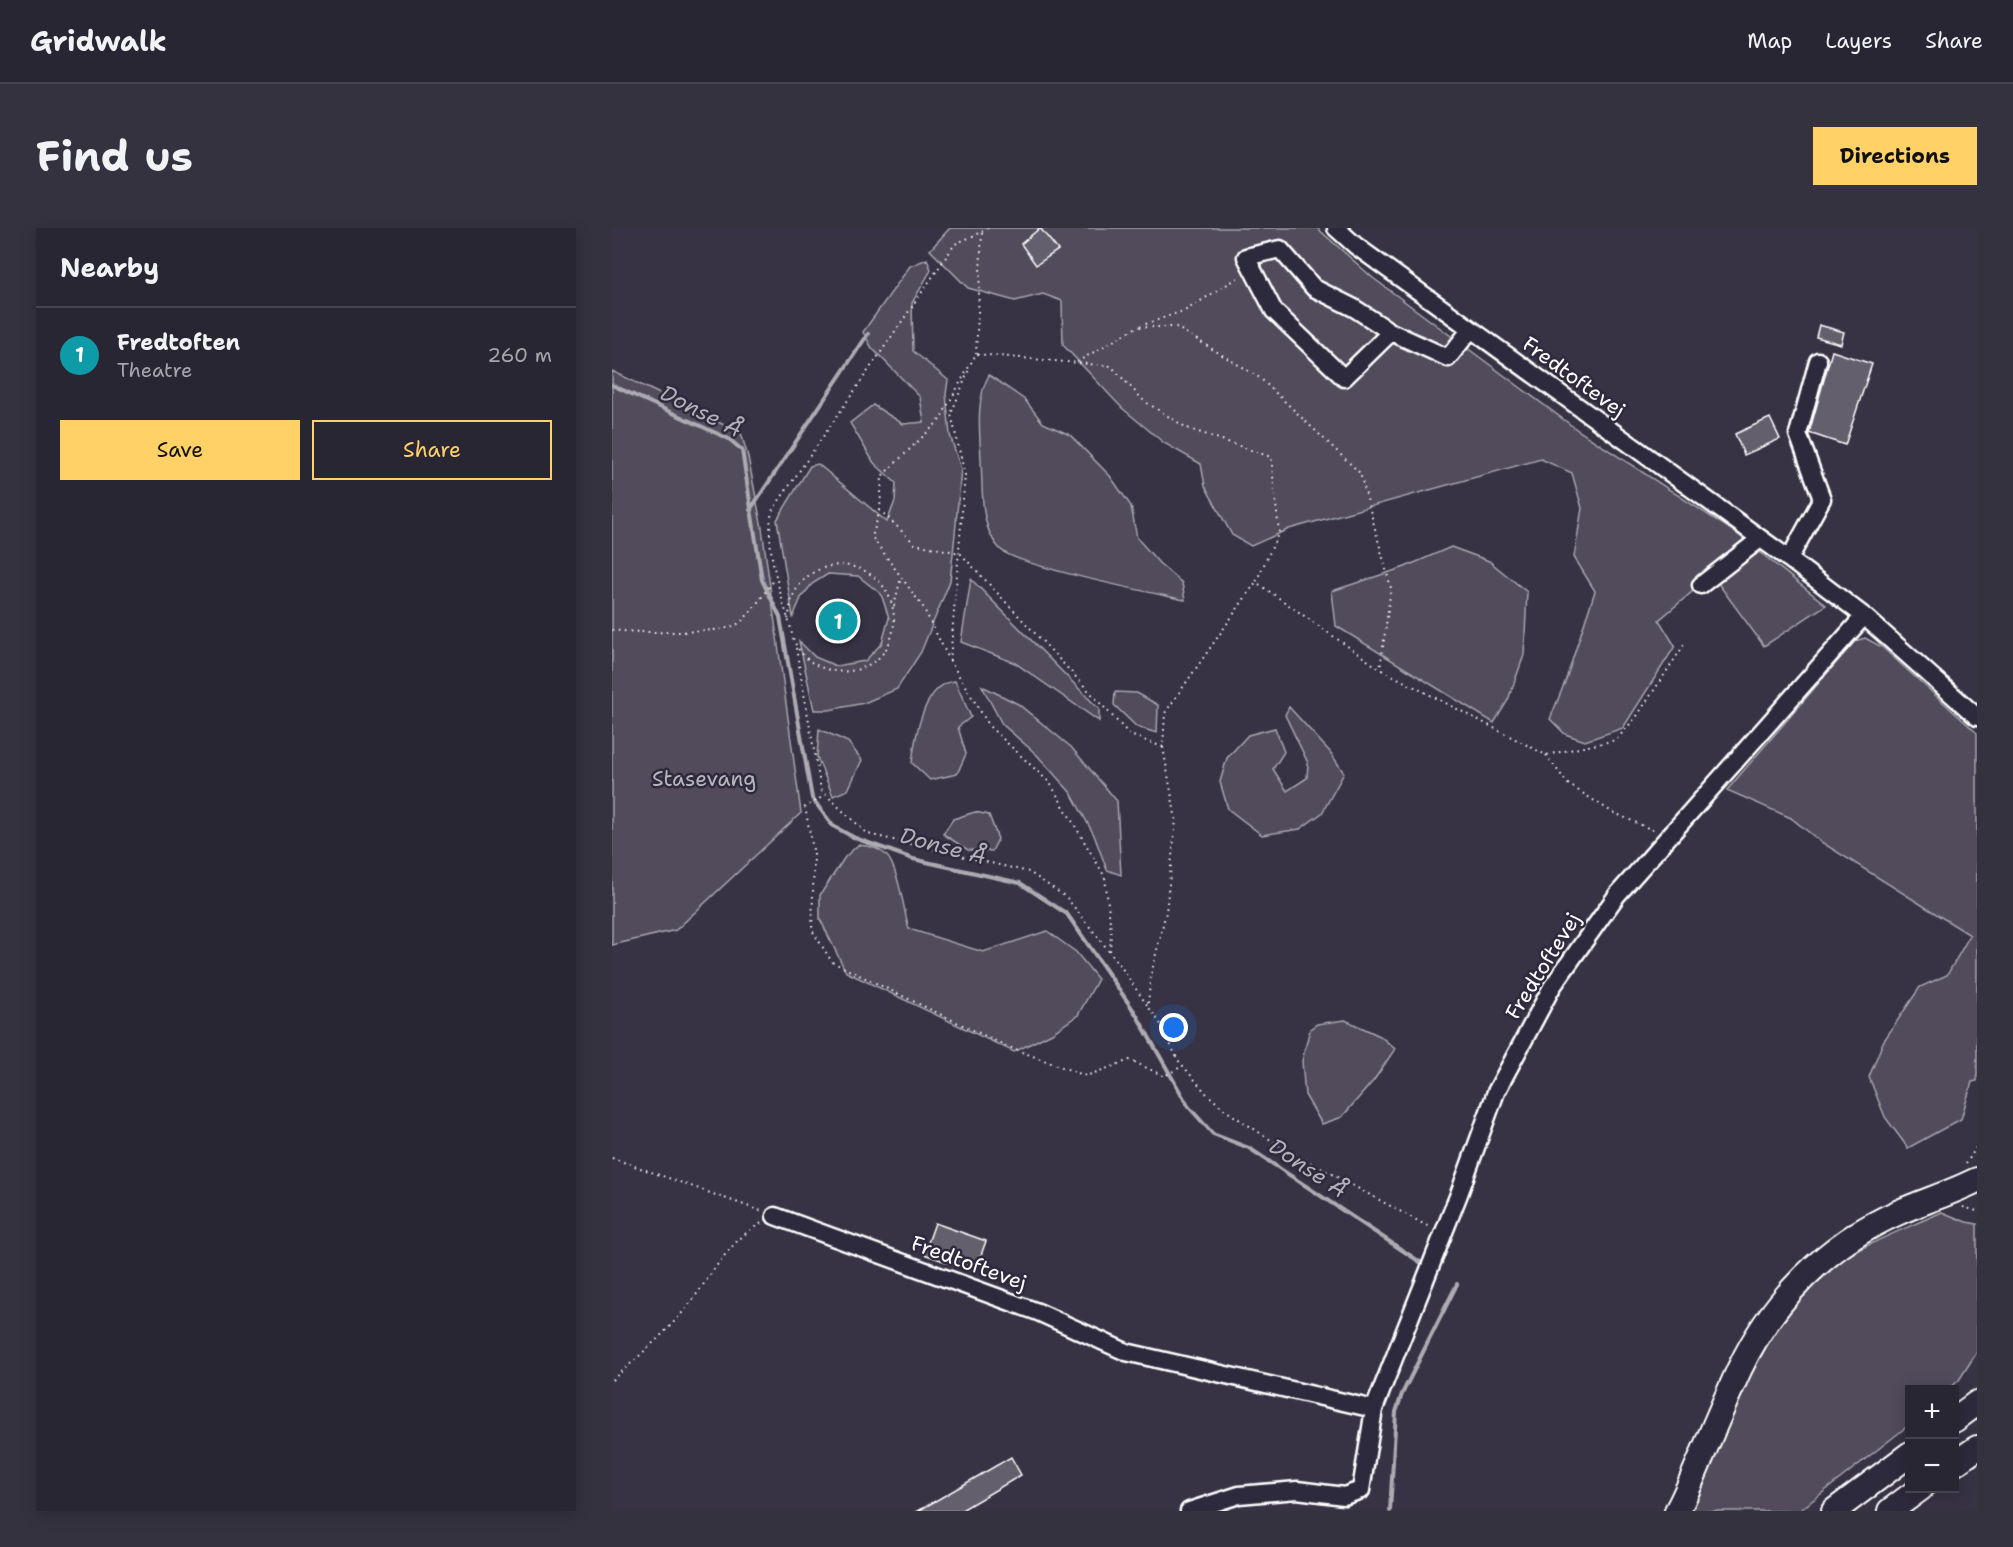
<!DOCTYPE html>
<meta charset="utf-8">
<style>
body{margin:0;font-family:"Shantell Sans",sans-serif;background:#353240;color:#f1f3f6}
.controls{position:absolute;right:18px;bottom:18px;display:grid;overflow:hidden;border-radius:0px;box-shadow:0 3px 15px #0003}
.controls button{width:54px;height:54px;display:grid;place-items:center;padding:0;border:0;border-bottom:2px solid #45434f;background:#292634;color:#f1f3f6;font:30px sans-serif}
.you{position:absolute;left:562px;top:800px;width:21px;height:21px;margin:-15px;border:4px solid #fff;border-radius:50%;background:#1a73e8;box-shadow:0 0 0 9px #1a73e833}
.badge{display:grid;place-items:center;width:39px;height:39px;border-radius:50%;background:#ffd166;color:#fff;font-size:20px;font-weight:700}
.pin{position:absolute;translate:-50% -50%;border:3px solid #fff;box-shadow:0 2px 6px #0006}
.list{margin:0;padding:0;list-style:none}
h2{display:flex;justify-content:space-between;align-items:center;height:78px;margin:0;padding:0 24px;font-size:26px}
h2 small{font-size:20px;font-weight:400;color:#a5a5ac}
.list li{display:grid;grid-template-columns:39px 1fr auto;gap:18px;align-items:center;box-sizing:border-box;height:96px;padding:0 24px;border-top:2px solid #45434f}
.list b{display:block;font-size:22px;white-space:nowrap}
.list p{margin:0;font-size:20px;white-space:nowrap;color:#a5a5ac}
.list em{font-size:20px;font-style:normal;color:#a5a5ac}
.actions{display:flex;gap:12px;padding:18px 24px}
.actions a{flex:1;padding:14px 0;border:2px solid #ffd166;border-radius:0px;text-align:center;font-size:21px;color:#ffd166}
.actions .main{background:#ffd166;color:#111}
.map{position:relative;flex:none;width:1365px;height:1283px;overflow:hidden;border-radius:0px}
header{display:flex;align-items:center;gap:36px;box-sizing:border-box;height:84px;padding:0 30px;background:#292634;border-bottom:2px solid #45434f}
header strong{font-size:28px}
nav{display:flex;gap:33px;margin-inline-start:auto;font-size:21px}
.intro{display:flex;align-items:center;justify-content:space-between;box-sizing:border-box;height:144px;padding:0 36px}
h1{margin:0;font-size:42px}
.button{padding:15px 27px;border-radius:0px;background:#ffd166;color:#111;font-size:21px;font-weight:700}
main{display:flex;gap:36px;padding:0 36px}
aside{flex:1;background:#292634;border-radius:0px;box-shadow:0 3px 15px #0003}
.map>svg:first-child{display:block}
.green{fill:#514c5c;stroke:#a8a6ae;stroke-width:1.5}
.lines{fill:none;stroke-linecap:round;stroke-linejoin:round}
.stream{stroke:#adabb2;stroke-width:4}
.building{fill:#635f6d;stroke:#fff;stroke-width:1.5}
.minor-casing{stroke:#fff;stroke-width:21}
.highway-casing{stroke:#fff;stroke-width:28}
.path{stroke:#fff;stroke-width:2;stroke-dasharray:1.5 4.5;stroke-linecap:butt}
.minor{stroke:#2f2a3d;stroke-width:16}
.highway{stroke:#2f2a3d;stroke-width:24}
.labels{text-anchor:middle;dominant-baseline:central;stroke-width:5;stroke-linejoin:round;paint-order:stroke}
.street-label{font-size:21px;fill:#fff;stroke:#2f2a3d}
.park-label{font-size:21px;fill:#b9b7be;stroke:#2f2a3d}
.water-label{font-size:22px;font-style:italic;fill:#b4b2b9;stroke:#2f2a3d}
</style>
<header>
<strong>Gridwalk</strong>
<nav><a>Map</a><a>Layers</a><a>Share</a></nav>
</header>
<div class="intro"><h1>Find us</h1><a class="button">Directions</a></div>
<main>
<aside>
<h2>Nearby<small></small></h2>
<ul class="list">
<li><span class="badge" style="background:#0f9aa8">1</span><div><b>Fredtoften</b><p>Theatre</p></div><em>260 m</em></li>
</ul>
<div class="actions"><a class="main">Save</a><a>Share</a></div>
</aside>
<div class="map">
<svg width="1365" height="1283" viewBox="0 0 1365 1283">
<rect width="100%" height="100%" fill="#373345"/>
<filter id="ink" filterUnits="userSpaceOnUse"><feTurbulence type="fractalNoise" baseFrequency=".0167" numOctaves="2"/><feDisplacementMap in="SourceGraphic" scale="12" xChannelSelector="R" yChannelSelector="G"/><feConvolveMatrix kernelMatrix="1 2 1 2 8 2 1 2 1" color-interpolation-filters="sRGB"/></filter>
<g filter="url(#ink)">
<path class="green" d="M338 0H705L761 50 967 203 1124 305 1214 377 1152 418 1100 347 1047 392 1063 418 1011 500 973 513 953 506 938 491 953 454 983 363 962 329 970 280 960 245 929 231 677 301 639 318 620 307 593 258 589 236 552 215 510 180 451 117 450 73 431 66 403 73 356 60 318 22Z
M315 31 319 42 300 75 301 123 336 152 334 166 338 207 349 241 343 306 338 353 309 424 285 461 252 475 217 482H202L187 413 203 429 224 438 253 433 270 415 277 390 269 366 246 348 216 346 200 356 189 370 181 389 165 292 198 238 206 236 275 294 283 273 284 255 262 235 238 195 261 177 291 196 312 194 308 169 260 120 251 104 298 38Z
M0 143 129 205 136 229 150 300 189 585 64 702 0 717Z
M377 147 413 172 431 195 458 207 498 248 519 278 525 310 547 335 570 355 573 372C542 365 404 338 388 321 367 299 371 261 369 233 368 205 363 172 377 147Z
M839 319 877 333 915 364 912 427 896 472 882 495 724 398 720 363 793 339Z
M359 351 487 481V493L403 435 349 414Z
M1253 410 1270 419 1365 505V853L1360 854 1349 891 1296 920 1273 889 1257 849 1271 814 1308 759 1335 747 1358 707 1209 614 1179 590 1115 562 1243 413Z
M343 453 359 489 346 499 354 526 345 546 318 552 300 535C303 509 311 456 343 453Z
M370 458 406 476 459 519 505 573 509 647 495 642 482 607 459 565 424 526 390 496Z
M503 464 525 465 546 477 545 505 525 499 502 477Z
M677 479 718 524 732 545 710 585 688 601 650 607 616 581 608 554 615 530 636 507 663 500 672 524 661 541 675 563 695 550 696 535 673 487Z
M207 501 236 514 250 532 236 562 221 568 205 529Z
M363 584 377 587 386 611 380 623 356 622 331 606 341 591Z
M246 617C256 618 265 619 273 626 286 636 292 684 297 701L371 724 435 703 464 724 486 751 466 787 440 805 402 824 234 744 208 691V667L233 629Z
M733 792 768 808 783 821 762 852 730 889 710 896 693 867 690 833 698 801 705 796Z
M1330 984 1354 994 1365 996V1124L1347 1152 1337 1161 1298 1162 1297 1197 1187 1283H1076C1109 1210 1137 1128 1191 1067 1197 1061 1202 1053 1209 1047 1242 1019 1291 1002 1330 984Z"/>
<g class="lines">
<path class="stream" d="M0 157 117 211 130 222 150 352 168 389 200 570 221 598 243 610 301 631 408 655 455 686 524 786 576 878 601 906 637 920 808 1034
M138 282 256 106
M778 1283 784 1184 790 1166 845 1056"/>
</g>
<path class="building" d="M428 0 446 22 424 37 409 16Z
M1207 97 1232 104 1229 116 1204 109Z
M1220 123 1260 136 1233 217 1197 205Z
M1158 190 1168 211 1132 227 1123 206Z
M323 995 374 1013 363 1044 312 1026Z
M399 1229 409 1247 348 1283H306Z"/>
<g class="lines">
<g class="minor-casing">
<path id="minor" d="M724 0 744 18 1177 331 1252 388 1365 489
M779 104 732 150 662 83 634 29 668 21 702 60 742 80 779 104 836 130 859 101
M1177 331 1210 271 1186 206 1206 133
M1089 357 1148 311
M163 988 426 1084 514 1124 762 1181
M577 1283 627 1267 685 1262 732 1268 749 1262 762 1181 847 966 884 864 940 759 1005 667 1252 388"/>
</g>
<g class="highway-casing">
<path id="highway" d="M1342 1192 1365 1175
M1342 1236 1365 1220
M1065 1283C1073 1269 1079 1253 1086 1237 1099 1206 1113 1173 1127 1142 1160 1072 1215 1016 1285 985 1312 973 1339 965 1365 952
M1222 1283 1298 1226
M1278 1283 1309 1260"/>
</g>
<path class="path" d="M370 4 376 0
M528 98 574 82 627 49
M465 134 525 99H564L648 150 748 245 779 360 768 441
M268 282 260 309 311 379 338 433 378 499 438 555 493 649 499 703 498 725
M282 378 289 349
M176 391C178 384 178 375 181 368 203 318 281 331 282 392 282 407 276 423 264 432 239 452 199 445 184 417 180 410 179 399 176 391 166 356 153 320 160 283L343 16 370 4 364 126
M0 402C21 405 108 406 124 397 138 389 153 363 163 351
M184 420 209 562 234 586 256 606 417 644 454 669 505 733 535 777 548 795 566 832 594 865 613 882 668 918 817 999
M338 433 353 247 339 186 358 139
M551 519 518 507 348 325 303 316 268 282 270 248 327 193 364 126 499 138 532 173 575 200 659 229 667 304 644 354 768 441 934 527 1004 512 1025 488 1074 414
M934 527 956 556 1000 584 1043 603
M214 567 193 579 202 627 200 702 220 734 394 818 474 848 518 832 552 848 571 838
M536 775 539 747 554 684 564 592 551 519 553 485 644 354
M0 930 149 983
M1354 936 1365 918
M1351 979 1365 983
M0 1152C24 1131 49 1109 70 1085 96 1055 114 1013 150 995"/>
<use href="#minor" class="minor"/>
<use href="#highway" class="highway"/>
</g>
</g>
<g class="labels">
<g class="street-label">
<text transform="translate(962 149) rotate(36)">Fredtoftevej</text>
<text transform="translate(931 738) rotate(-58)">Fredtoftevej</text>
<text transform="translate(357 1035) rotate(20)">Fredtoftevej</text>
</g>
<g class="park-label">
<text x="92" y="551">Stasevang</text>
</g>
<g class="water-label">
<text transform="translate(89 183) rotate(27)">Donse Å</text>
<text transform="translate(331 618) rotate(15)">Donse Å</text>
<text transform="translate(696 940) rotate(34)">Donse Å</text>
</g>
</g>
</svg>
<div class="controls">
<button>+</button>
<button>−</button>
</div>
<div class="you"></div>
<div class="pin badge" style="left:226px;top:393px;background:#0f9aa8">1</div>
</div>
</main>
